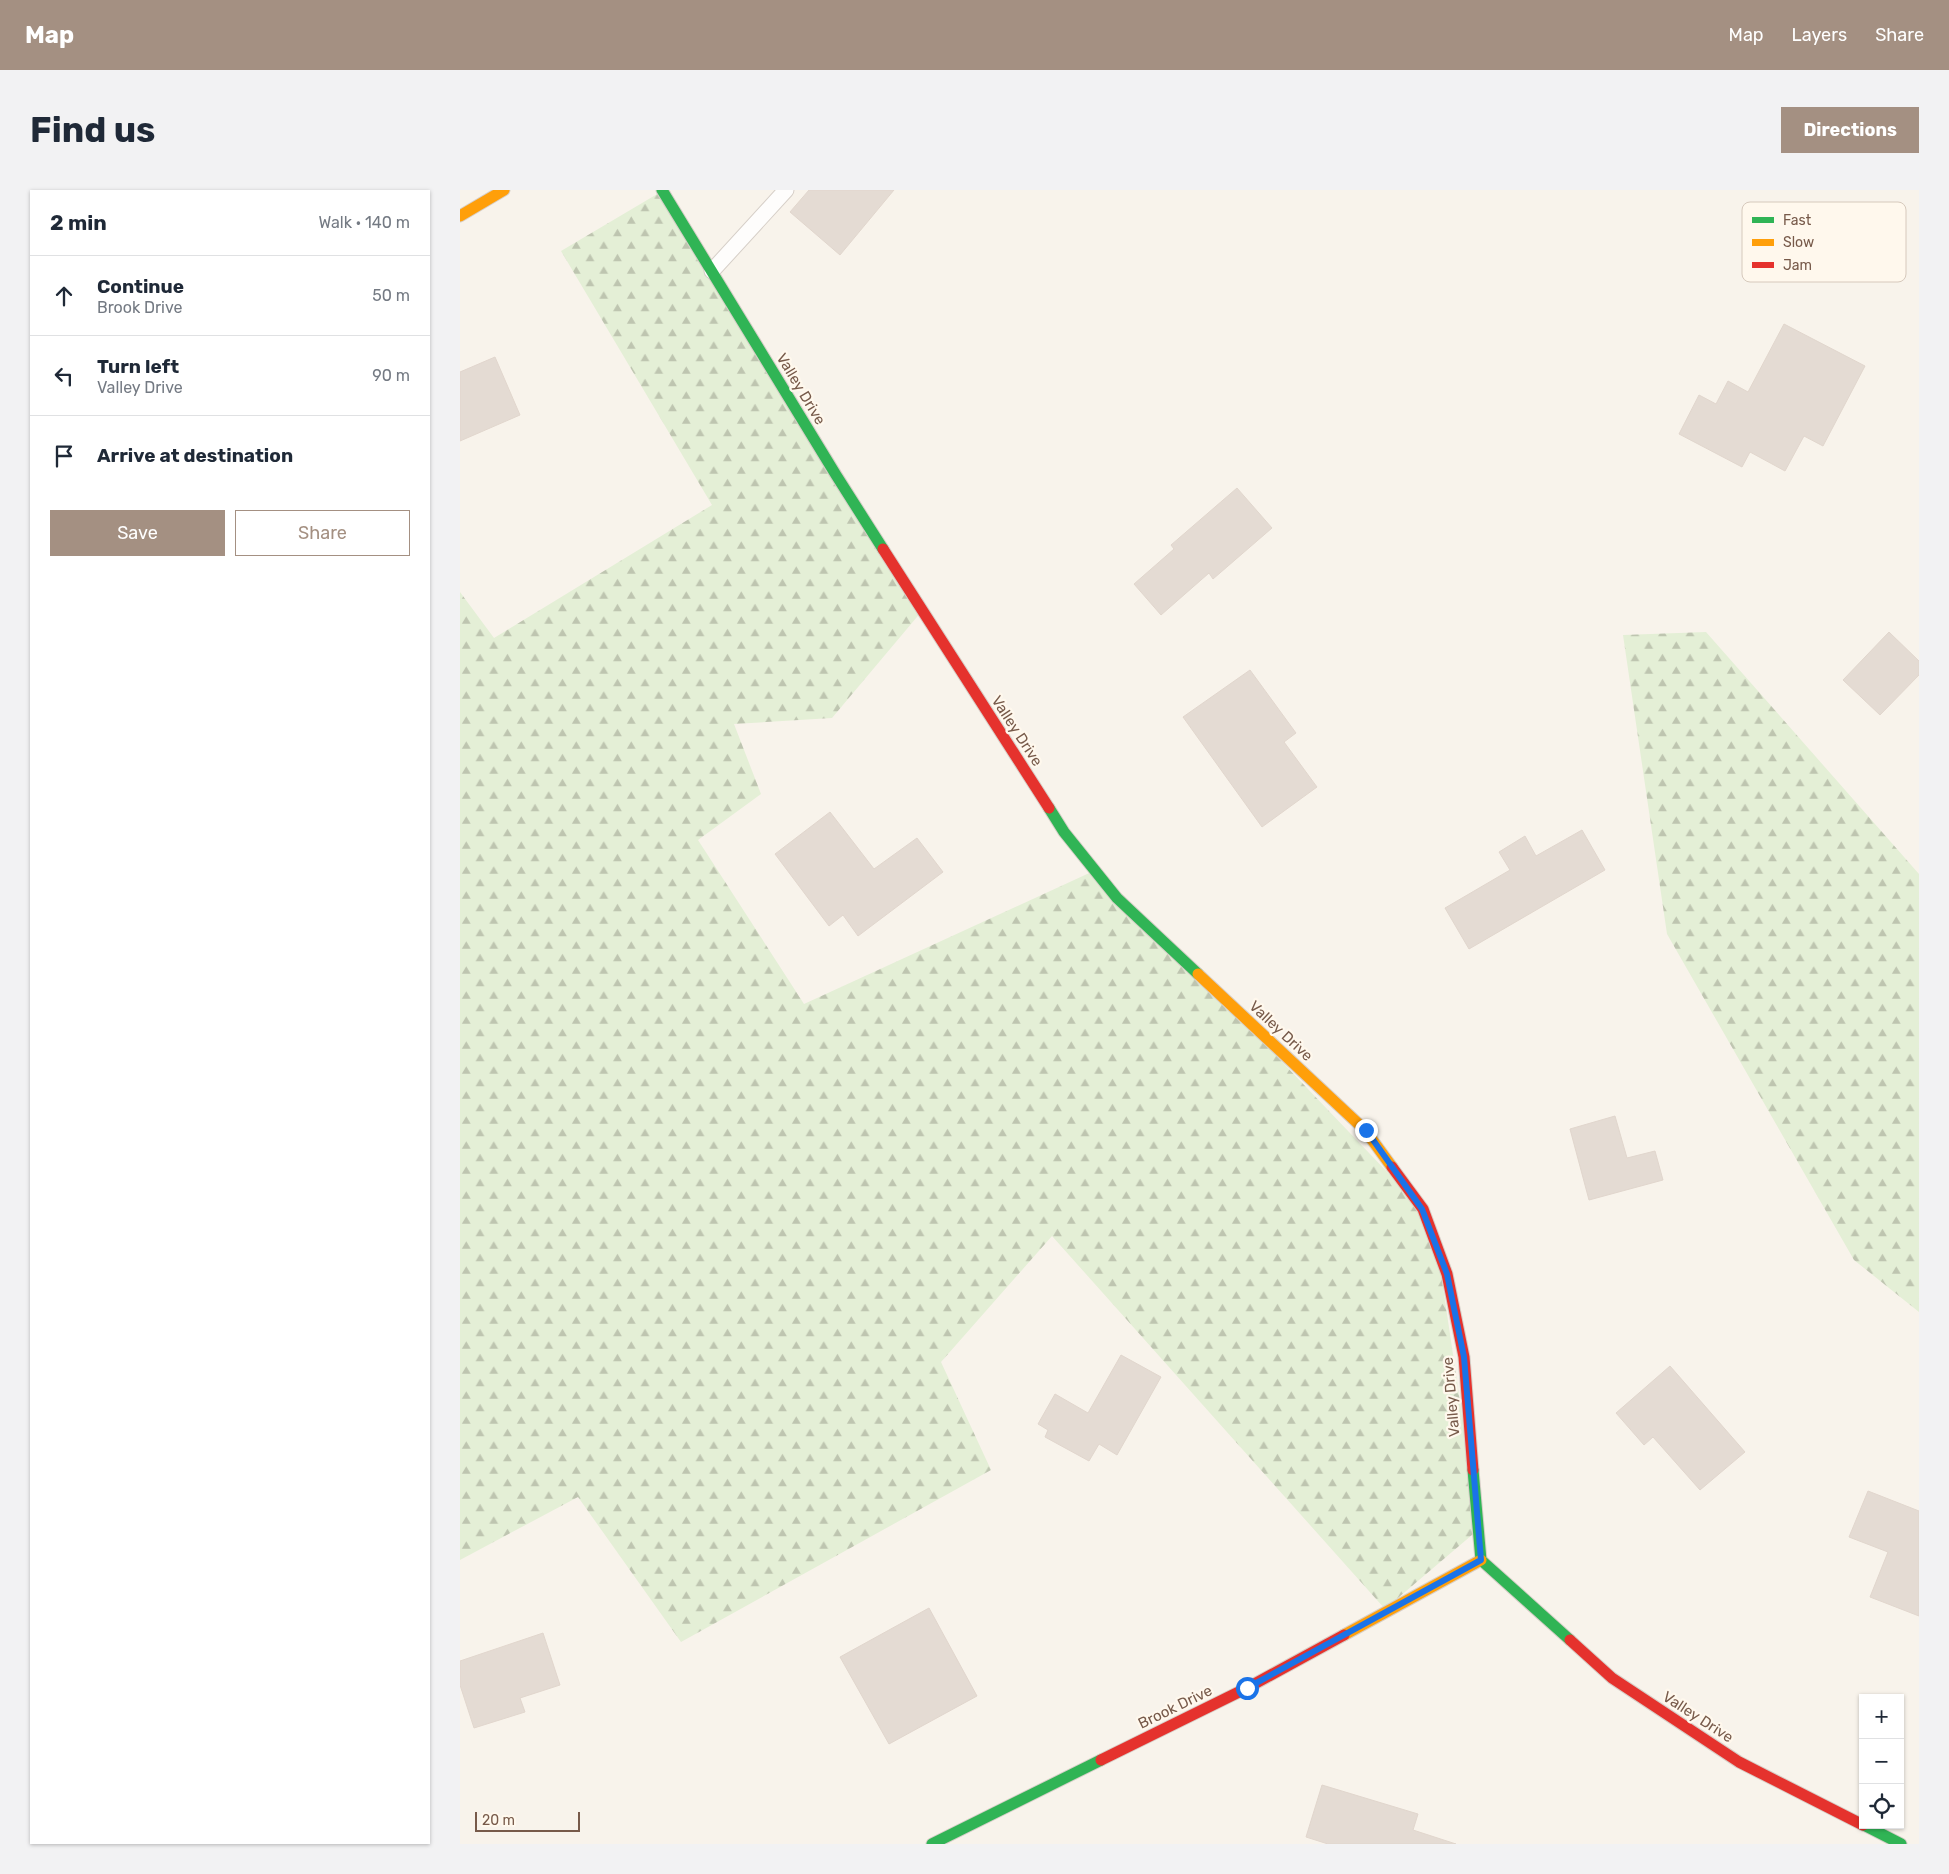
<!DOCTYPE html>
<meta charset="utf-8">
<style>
body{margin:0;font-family:Rubik,sans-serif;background:#f2f2f3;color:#1f2937}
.controls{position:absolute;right:15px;bottom:15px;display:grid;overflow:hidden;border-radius:0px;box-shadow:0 1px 4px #0004}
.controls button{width:45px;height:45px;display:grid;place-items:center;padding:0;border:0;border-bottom:1px solid #e0e1e3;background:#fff;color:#1f2937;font:25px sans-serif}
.scale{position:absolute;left:15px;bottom:12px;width:105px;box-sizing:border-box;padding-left:5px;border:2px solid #775a4a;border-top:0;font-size:14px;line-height:18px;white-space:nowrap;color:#775a4a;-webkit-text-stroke:4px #fff8ed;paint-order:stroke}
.stop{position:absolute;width:15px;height:15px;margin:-11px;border:4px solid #1a73e8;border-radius:50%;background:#fff}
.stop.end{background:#1a73e8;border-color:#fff;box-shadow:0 1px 5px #0008}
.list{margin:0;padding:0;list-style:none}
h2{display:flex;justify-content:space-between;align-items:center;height:65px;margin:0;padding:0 20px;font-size:21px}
h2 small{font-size:16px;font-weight:400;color:#747a83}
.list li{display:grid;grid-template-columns:32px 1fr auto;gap:15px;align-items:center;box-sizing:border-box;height:80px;padding:0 20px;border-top:1px solid #e0e1e3}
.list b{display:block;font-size:19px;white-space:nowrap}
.list p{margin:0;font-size:16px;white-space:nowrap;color:#747a83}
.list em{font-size:16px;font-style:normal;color:#747a83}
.actions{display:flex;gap:10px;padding:15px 20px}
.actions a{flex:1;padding:11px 0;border:1px solid #a49082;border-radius:0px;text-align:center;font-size:18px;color:#a49082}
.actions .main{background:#a49082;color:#fff}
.icon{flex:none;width:28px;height:28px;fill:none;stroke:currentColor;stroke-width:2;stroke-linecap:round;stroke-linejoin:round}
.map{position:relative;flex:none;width:1459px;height:1654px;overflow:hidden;border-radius:0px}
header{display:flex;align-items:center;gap:30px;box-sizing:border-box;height:70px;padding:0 25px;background:#a49082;color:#fff}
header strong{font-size:24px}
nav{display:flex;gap:28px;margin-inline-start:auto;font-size:18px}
.intro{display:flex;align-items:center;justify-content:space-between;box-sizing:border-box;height:120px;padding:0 30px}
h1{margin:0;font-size:35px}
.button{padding:12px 22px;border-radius:0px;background:#a49082;color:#fff;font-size:18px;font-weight:700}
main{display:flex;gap:30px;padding:0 30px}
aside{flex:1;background:#fff;border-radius:0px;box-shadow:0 1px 4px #0004}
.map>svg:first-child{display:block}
.forest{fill:url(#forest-firs)}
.building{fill:#e4dbd3;stroke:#e1d6cd}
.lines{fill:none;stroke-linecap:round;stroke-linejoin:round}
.lane-casing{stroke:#d6cfc8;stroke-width:17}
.fast-casing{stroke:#d7cfc8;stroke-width:13}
.slow-casing{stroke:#d7cfc8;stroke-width:13}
.jam-casing{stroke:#d7cfc8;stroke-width:13}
.lane{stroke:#fefdfc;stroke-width:15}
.fast{stroke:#30b455;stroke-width:11}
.slow{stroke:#ff9f0a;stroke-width:11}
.jam{stroke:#e5322d;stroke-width:11}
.route{stroke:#1a73e8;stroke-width:6}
.labels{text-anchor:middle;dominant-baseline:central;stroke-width:4.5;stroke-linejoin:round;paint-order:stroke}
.street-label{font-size:15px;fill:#775a4a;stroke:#fff8ed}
.key{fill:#fff8ed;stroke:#d6c9bc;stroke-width:1}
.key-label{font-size:14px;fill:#775a4a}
</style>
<header>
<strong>Map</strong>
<nav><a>Map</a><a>Layers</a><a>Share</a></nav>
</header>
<div class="intro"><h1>Find us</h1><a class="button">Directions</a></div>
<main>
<aside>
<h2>2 min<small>Walk · 140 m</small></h2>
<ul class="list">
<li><svg class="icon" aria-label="ahead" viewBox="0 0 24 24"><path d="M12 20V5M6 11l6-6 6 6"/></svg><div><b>Continue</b><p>Brook Drive</p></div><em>50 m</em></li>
<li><svg class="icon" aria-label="left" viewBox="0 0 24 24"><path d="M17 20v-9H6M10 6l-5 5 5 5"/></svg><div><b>Turn left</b><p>Valley Drive</p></div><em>90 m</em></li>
<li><svg class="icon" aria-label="arrive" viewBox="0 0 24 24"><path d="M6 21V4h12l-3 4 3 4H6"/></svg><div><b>Arrive at destination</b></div></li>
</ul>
<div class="actions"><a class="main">Save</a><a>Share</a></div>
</aside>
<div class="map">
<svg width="1459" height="1654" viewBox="0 0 1459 1654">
<defs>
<pattern id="forest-firs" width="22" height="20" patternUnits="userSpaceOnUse" patternTransform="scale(1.25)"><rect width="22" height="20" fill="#e4efd6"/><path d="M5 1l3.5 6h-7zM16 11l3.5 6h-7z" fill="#bec5b0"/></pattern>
</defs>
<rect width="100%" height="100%" fill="#f8f3eb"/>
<path class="forest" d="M204 0 462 421 372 528 274 534 301 604 238 650 344 814 638 679 973 1030 1019 1339 925 1419 592 1046 481 1172 531 1280 221 1452 118 1307 0 1370V402L34 448 252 315 101 61Z
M1246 442 1459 684V1122L1394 1070 1207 744 1163 445Z"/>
<path class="building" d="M349 0H434L380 65 330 22Z
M1324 134 1405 176 1363 256 1344 246 1325 281 1290 262 1282 277 1219 244 1239 205 1256 214 1268 191 1288 202Z
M35 167 60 225 0 251V182Z
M777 298 812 338 753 389 749 383 701 425 674 394 714 359 711 355Z
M1429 442 1459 471V485L1420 525 1383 490Z
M790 480 836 543 824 552 857 597 802 637 723 527Z
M370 622 414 679 457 648 483 682 398 746 383 725 369 736 315 664Z
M1122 640 1145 680 1009 759 985 718 1050 680 1039 662 1065 646 1076 666Z
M1155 926 1167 968 1195 961 1203 990 1129 1010 1110 939Z
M661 1165 701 1187 657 1265 639 1254 629 1271 585 1247 588 1240 578 1234 595 1204 628 1223Z
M1210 1176 1285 1262 1240 1300 1193 1247 1184 1255 1156 1223Z
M1408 1301 1459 1321V1426L1410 1407 1428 1362 1389 1347Z
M469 1418 517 1506 429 1554 380 1467Z
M83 1443 100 1495 60 1508 65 1522 14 1538 0 1495V1471Z
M862 1595 958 1624 953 1640 996 1654H868L846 1647Z"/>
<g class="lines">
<g class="lane-casing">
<path id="lane" d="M252 81 326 0"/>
</g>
<g class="fast-casing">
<path id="fast" d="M202 0 376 285 423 359
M589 618 604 642 657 708 738 784
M1013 1280 1021 1370 1110 1450
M1404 1635 1441 1654
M472 1654 641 1570"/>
</g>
<g class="slow-casing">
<path id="slow" d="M0 26 44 0
M738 784 905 940 932 977
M884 1445 1021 1370"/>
</g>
<g class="jam-casing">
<path id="jam" d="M423 359 589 618
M932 977 963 1019 987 1084 1004 1167 1013 1280
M1110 1450 1152 1488 1279 1572 1403 1635
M641 1570 787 1498 884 1445"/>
</g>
<use href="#lane" class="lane"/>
<use href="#fast" class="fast"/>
<use href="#slow" class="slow"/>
<use href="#jam" class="jam"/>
</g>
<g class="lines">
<path class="route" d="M787 1498 1021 1370 1004 1167 987 1084 962 1019 906 940"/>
</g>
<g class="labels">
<g class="street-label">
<text transform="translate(341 199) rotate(59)">Valley Drive</text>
<text transform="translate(557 541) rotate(57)">Valley Drive</text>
<text transform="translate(821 841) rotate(43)">Valley Drive</text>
<text transform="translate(991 1207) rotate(-95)">Valley Drive</text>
<text transform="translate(715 1517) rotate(-26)">Brook Drive</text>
<text transform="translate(1238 1527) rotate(33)">Valley Drive</text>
</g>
</g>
<rect x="1282" y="12" width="164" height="80" rx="8" class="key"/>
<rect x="1292" y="27" width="22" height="6" fill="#30b455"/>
<rect x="1292" y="49" width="22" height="7" fill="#ff9f0a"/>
<rect x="1292" y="72" width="22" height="6" fill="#e5322d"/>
<g class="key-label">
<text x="1323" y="35">Fast</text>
<text x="1323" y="57">Slow</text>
<text x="1323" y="80">Jam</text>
</g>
</svg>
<div class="controls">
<button>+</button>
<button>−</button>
<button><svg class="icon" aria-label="locate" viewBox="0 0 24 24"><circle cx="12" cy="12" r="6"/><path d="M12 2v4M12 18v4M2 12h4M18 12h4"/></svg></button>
</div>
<div class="scale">20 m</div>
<div class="stop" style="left:787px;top:1498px"></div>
<div class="stop end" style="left:906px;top:940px"></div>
</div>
</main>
